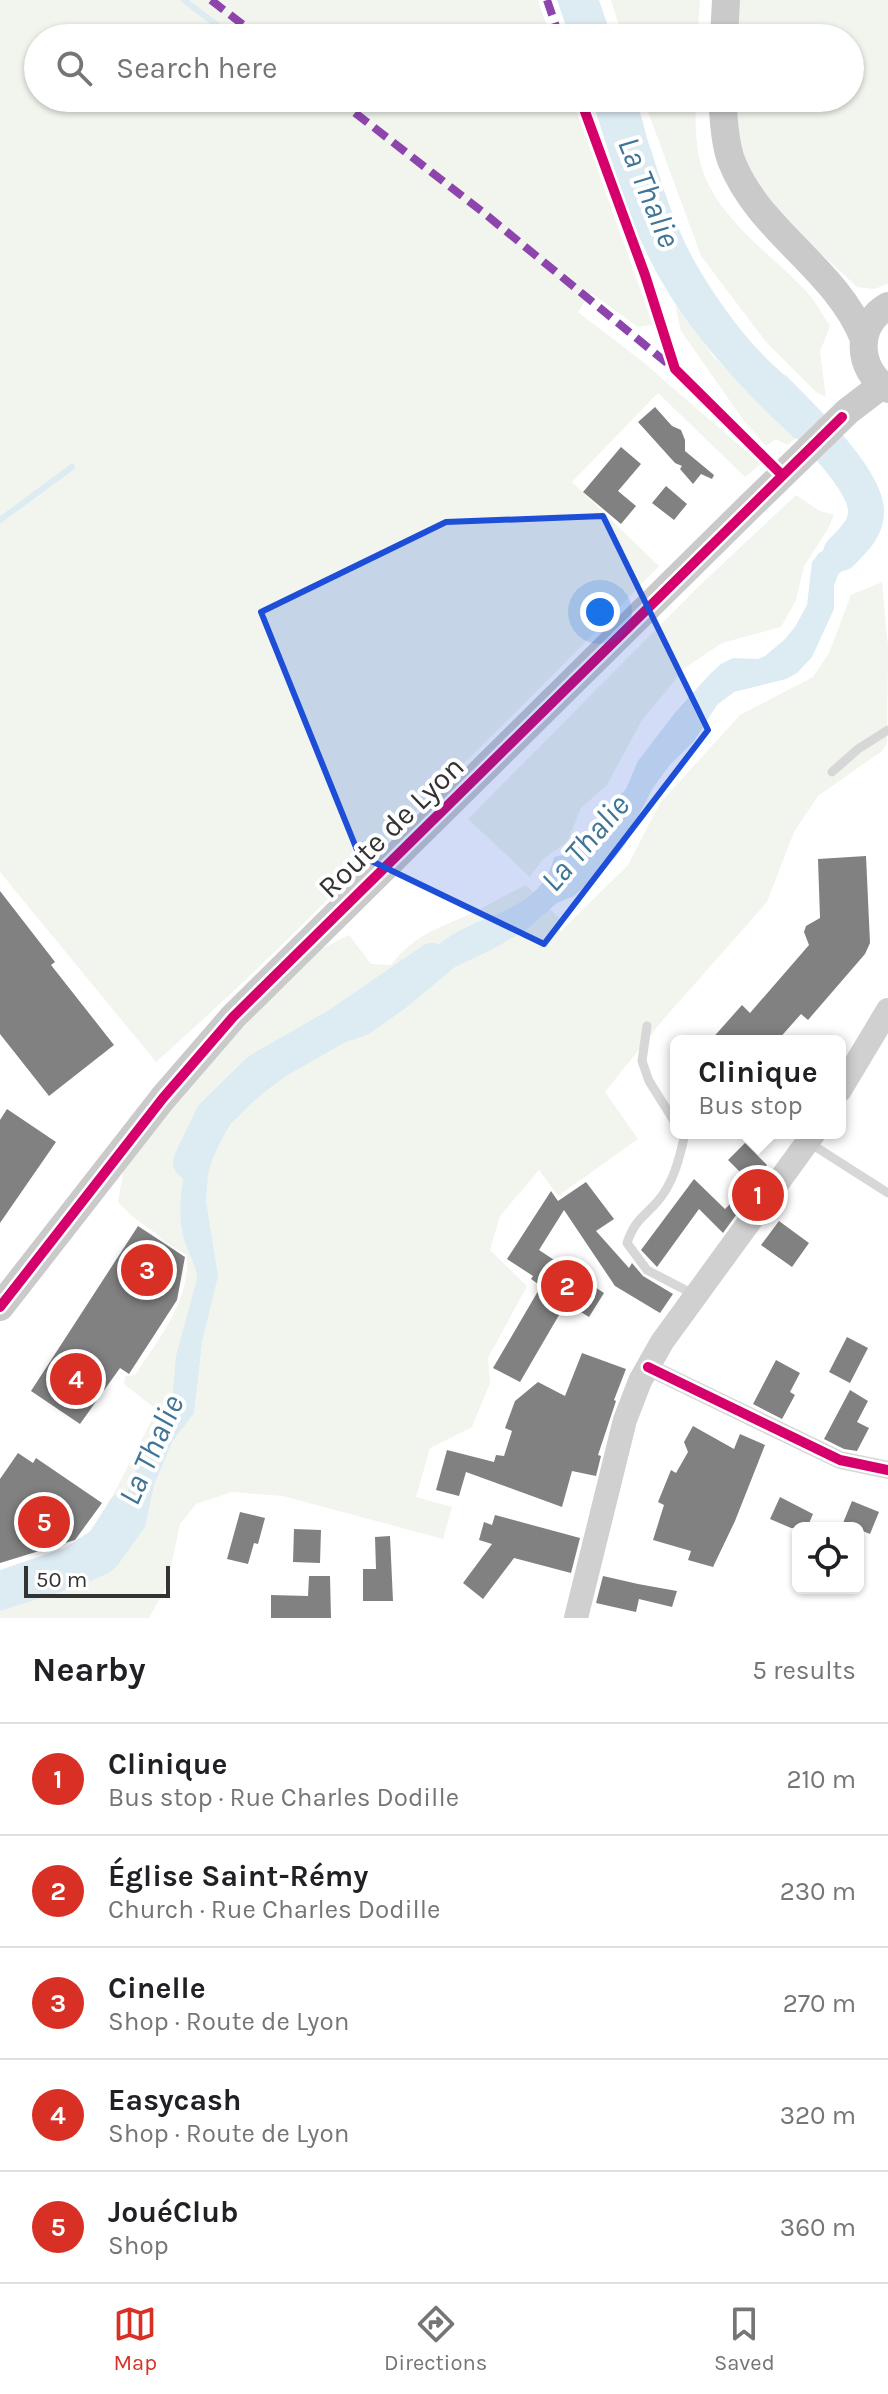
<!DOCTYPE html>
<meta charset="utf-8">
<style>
body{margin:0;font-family:Karla,sans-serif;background:#f6f6f6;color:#202124}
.controls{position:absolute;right:24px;bottom:24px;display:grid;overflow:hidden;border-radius:12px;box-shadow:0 2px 6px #0004}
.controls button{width:72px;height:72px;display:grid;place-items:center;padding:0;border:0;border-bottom:2px solid #e0e0e0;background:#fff;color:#202124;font:40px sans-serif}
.scale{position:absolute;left:24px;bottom:20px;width:146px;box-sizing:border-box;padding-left:8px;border:4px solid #333;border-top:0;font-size:22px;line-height:28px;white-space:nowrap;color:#333;-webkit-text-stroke:6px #fff;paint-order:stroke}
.you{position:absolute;left:600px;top:612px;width:28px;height:28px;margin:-20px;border:6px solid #fff;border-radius:50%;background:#1a73e8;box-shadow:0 0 0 12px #1a73e833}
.badge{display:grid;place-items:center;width:52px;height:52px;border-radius:50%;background:#d93025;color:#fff;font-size:26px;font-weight:700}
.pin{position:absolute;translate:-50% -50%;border:4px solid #fff;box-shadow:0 2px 8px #0006}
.popup{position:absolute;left:670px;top:1035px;width:176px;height:104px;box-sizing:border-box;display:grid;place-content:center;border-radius:12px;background:#fff;filter:drop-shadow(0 2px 6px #0005);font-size:26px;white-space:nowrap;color:#757577}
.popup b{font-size:30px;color:#202124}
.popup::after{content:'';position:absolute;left:50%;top:100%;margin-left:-16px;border:16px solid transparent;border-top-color:#fff}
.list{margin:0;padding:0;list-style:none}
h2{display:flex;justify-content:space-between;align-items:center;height:104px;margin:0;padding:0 32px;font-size:34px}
h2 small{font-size:26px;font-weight:400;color:#757577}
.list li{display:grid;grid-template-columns:52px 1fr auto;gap:24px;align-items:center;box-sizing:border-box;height:112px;padding:0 32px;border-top:2px solid #e0e0e0}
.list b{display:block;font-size:30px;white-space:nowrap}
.list p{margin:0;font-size:26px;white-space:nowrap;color:#757577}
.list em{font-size:26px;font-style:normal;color:#757577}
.icon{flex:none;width:44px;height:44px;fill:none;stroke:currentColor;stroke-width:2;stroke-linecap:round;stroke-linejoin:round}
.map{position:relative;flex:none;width:888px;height:1618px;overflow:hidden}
.search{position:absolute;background:#fff;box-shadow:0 2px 6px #0004;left:24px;right:24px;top:24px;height:88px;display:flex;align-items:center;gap:20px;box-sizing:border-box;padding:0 28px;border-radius:44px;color:#757577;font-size:30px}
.sheet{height:664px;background:#fff}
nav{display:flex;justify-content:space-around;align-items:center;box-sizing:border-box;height:112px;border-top:2px solid #e0e0e0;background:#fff;font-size:22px;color:#757577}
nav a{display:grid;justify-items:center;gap:4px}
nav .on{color:#d93025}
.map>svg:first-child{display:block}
.green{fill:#f1f5ed}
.water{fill:#ddebf3}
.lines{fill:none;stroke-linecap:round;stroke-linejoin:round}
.stream{stroke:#ddebf3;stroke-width:6}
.river{stroke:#ddebf3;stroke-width:36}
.building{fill:#818181}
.lane{stroke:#d7d7d7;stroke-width:9}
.street{stroke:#d7d7d7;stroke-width:18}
.secondary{stroke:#d0d0d0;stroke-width:24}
.primary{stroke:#cacaca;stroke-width:28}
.quiet{stroke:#8e44ad;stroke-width:8;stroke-dasharray:16 8;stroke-linecap:butt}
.cycleway-casing{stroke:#fff;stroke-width:15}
.cycleway{stroke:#d6006c;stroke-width:10}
.marked{fill:#1d4ed8;fill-opacity:0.2;stroke:#1d4ed8;stroke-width:6;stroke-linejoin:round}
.labels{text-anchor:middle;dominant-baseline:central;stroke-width:8;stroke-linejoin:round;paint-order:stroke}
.street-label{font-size:30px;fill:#333;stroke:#fff}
.water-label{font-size:32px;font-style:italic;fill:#3f7597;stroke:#fff}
</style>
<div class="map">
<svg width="888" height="1618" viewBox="0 0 888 1618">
<rect width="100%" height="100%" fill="#fff"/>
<path class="green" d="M0 0H538L551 38H38V98H572L653 325 638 327 591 293 578 312 643 362 761 464 745 477 658 393 572 482 659 566C575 654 488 739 402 825 322 906 242 986 156 1062L0 872Z
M611 0H700L697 38H623Z
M734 0H888V284L874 289 857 287C815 246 756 206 739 147 734 132 734 114 732 98H850V38H733Z
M643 98H696C695 124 695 152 705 177 725 224 771 254 806 291 815 301 822 314 830 326L820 352 826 397 817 393 766 342 701 256Z
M675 304 713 356 795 439 787 445 776 439 766 446 744 421 681 331Z
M796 495 820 511 834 515 828 529 804 566 796 600 781 627 722 643 686 667 642 720 607 785 581 808 567 842 542 860 530 877 468 819 699 586Z
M882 582 888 647 887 743 882 751 818 796 794 832 767 902 662 1021 605 1092 638 1139 558 1196 539 1170 500 1216 490 1250 527 1286 488 1358 490 1383 472 1427 430 1448 416 1497 452 1507 443 1539 283 1496 232 1492 196 1504 180 1524 167 1586 149 1618H0V1611L77 1587 109 1573 116 1565 78 1548 109 1503 157 1410 124 1384 125 1376 135 1375C159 1338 190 1302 187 1256L133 1217 118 1202 124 1167 205 1068 313 953 349 935 371 964 391 965C415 934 437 929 470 914 489 905 507 894 526 885L560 919V932L628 865 660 803 740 715 813 677 829 653 851 595Z"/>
<path class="water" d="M557 0H599L612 38H570Z
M591 98H634C643 115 644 132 651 150 663 188 676 229 696 264 716 298 741 334 770 362 788 379 806 394 821 415L795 439C739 386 688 333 652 264 625 212 610 153 591 98Z
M844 438 865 465 878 496 854 505 846 486 821 460Z
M880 511 881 520 874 535 838 575 834 586V609L812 657 797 673 786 679 734 692 717 705 694 741 669 766 653 788 638 816 625 845 616 857 574 896 557 903 526 930 491 950 455 967 407 1007 369 1034 324 1050 299 1066 254 1100 231 1123 215 1150 208 1174 206 1201 218 1276 202 1342 194 1413 172 1442 154 1485 145 1527 117 1566 109 1573 77 1587 0 1611V1589L85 1559 95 1551 110 1533 145 1450 172 1404 176 1356 197 1279C197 1266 190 1257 186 1245 177 1222 180 1190 186 1166 199 1114 264 1062 309 1036 326 1026 347 1020 364 1009 397 988 419 956 452 935 489 912 542 909 554 857L572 853 599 824 610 805 626 789 638 761 674 714 709 675 721 664 733 658 758 659 765 656 784 640 795 627 807 605 812 562 819 553 835 544 856 517Z"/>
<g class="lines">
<path class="stream" d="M184 0 234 38
M0 520 72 467"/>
<path class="river" d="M775 390C798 414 867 478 866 512 866 530 851 542 841 553
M191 1162 213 1116 259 1071 339 1025 432 961
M0 1589 73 1564 104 1544 125 1510"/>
</g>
<path class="building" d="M655 407 672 426 681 430 685 440V451L714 475 712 479 701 474 693 484 680 469 682 466 675 463 638 422Z
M621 447 641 464 618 491 636 506 621 524 583 492Z
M666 486 687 504 674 520 652 503Z
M866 856 870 943 865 954 808 1020 801 1014 777 1041H710L742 1005 750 1013 809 945 804 932 806 926 820 918 818 859Z
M0 891 55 962 51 965 114 1045 49 1096 0 1034Z
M7 1109 56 1142 0 1223V1120Z
M745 1143 767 1165 750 1182 728 1160Z
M694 1179 725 1209 731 1203 739 1211 723 1233 699 1209 657 1267 641 1250Z
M586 1182 614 1219 596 1231 629 1268 632 1263 643 1276 673 1294 660 1313 615 1286 564 1210 539 1250 604 1293 589 1317 566 1303 520 1382 493 1368 541 1286 531 1279 533 1276 507 1259 551 1191 558 1201Z
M779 1221 809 1243 792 1267 761 1245Z
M138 1226 185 1257 177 1300 129 1374 120 1368 80 1424 31 1391Z
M847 1337 868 1348 850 1383 829 1372Z
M582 1353 626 1369 614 1400 616 1401 598 1455 601 1456 596 1476 572 1471 562 1507 466 1472 459 1496 436 1490 447 1450 494 1462 496 1455 504 1456 512 1431 505 1428 515 1401 538 1382 565 1396Z
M776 1360 800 1373 790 1392 795 1395 782 1419 753 1404Z
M850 1390 868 1401 857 1422 869 1428 857 1451 844 1449 824 1439Z
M693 1426 734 1449 740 1434 765 1445 735 1521 713 1567 688 1560 691 1551 653 1540 664 1505 658 1502 671 1470 676 1473 688 1452 684 1442Z
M18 1453 33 1463 36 1458 102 1503 75 1540 0 1563V1479Z
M780 1497 813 1514 807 1528H791L770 1519Z
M852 1501 879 1512 870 1534 843 1523Z
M240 1512 265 1518 258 1544 254 1543 248 1564 227 1559Z
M495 1515 580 1538 571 1573 514 1558 483 1599 463 1583 492 1544 479 1540 484 1522 492 1525Z
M294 1529 321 1530 320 1563 293 1562Z
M390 1536 393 1601H363V1569H376L375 1537Z
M309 1576H330L331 1618H271V1595L308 1596Z
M603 1576 638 1584 677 1591 672 1607 639 1599 636 1612 596 1603Z"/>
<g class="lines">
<path class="lane" d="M832 772 858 749 888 730
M647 1026 642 1061 649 1081 676 1124
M681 1133 684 1138C679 1160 673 1184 657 1202 642 1219 635 1220 627 1243L647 1270 693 1294
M808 1142 888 1193"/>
<path class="street" d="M648 1367 840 1460 888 1470"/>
<path class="secondary" d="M840 1090 888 1010
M576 1618 625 1420 640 1381 662 1342 814 1133"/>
<path class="primary" d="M724 38 726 0
M722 98C724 118 724 140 731 160 758 231 836 268 864 339
M888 306C855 325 856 369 888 389
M0 1307 163 1098 233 1017 746 510 848 411 882 385"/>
<path class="quiet" d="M211 0 260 38
M547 0 560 38
M336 98 484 213 673 368"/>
<g class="cycleway-casing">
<path id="cycleway" d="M580 98 645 275 675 369 782 475
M0 1307 163 1098 233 1017 842 417
M648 1367 840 1460 888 1470"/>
</g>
<use href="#cycleway" class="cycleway"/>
</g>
<path class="marked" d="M603 516 708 730 544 944 359 855 261 612 446 522Z"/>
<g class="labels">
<g class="street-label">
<text transform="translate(391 827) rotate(-44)">Route de Lyon</text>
</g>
<g class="water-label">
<text transform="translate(649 192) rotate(68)">La Thalie</text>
<text transform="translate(585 843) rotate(-49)">La Thalie</text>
<text transform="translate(151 1450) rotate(-66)">La Thalie</text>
</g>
</g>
</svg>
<div class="controls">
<button><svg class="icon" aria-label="locate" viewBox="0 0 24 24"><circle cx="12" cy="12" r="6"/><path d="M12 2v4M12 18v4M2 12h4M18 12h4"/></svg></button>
</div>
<div class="scale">50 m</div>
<div class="you"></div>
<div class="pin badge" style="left:758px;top:1195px">1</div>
<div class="popup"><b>Clinique</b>Bus stop</div>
<div class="pin badge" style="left:567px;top:1286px">2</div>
<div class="pin badge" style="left:147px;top:1270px">3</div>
<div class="pin badge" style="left:76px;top:1379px">4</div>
<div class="pin badge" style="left:44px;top:1522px">5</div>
<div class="search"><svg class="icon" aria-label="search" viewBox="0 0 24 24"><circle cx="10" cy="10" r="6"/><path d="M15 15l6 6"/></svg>Search here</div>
</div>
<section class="sheet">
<h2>Nearby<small>5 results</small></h2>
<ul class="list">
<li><span class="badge">1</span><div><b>Clinique</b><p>Bus stop · Rue Charles Dodille</p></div><em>210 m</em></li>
<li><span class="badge">2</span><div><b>Église Saint-Rémy</b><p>Church · Rue Charles Dodille</p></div><em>230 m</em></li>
<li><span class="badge">3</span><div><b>Cinelle</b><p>Shop · Route de Lyon</p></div><em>270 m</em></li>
<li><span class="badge">4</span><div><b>Easycash</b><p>Shop · Route de Lyon</p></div><em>320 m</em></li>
<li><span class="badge">5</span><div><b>JouéClub</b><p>Shop</p></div><em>360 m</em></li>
</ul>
</section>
<nav>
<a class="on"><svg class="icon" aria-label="map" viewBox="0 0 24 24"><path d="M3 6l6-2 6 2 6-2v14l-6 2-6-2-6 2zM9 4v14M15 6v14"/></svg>Map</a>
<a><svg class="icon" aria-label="directions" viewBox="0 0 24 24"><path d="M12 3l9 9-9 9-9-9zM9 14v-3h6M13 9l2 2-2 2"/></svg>Directions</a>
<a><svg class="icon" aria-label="saved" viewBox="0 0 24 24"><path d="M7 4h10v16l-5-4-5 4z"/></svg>Saved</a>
</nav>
